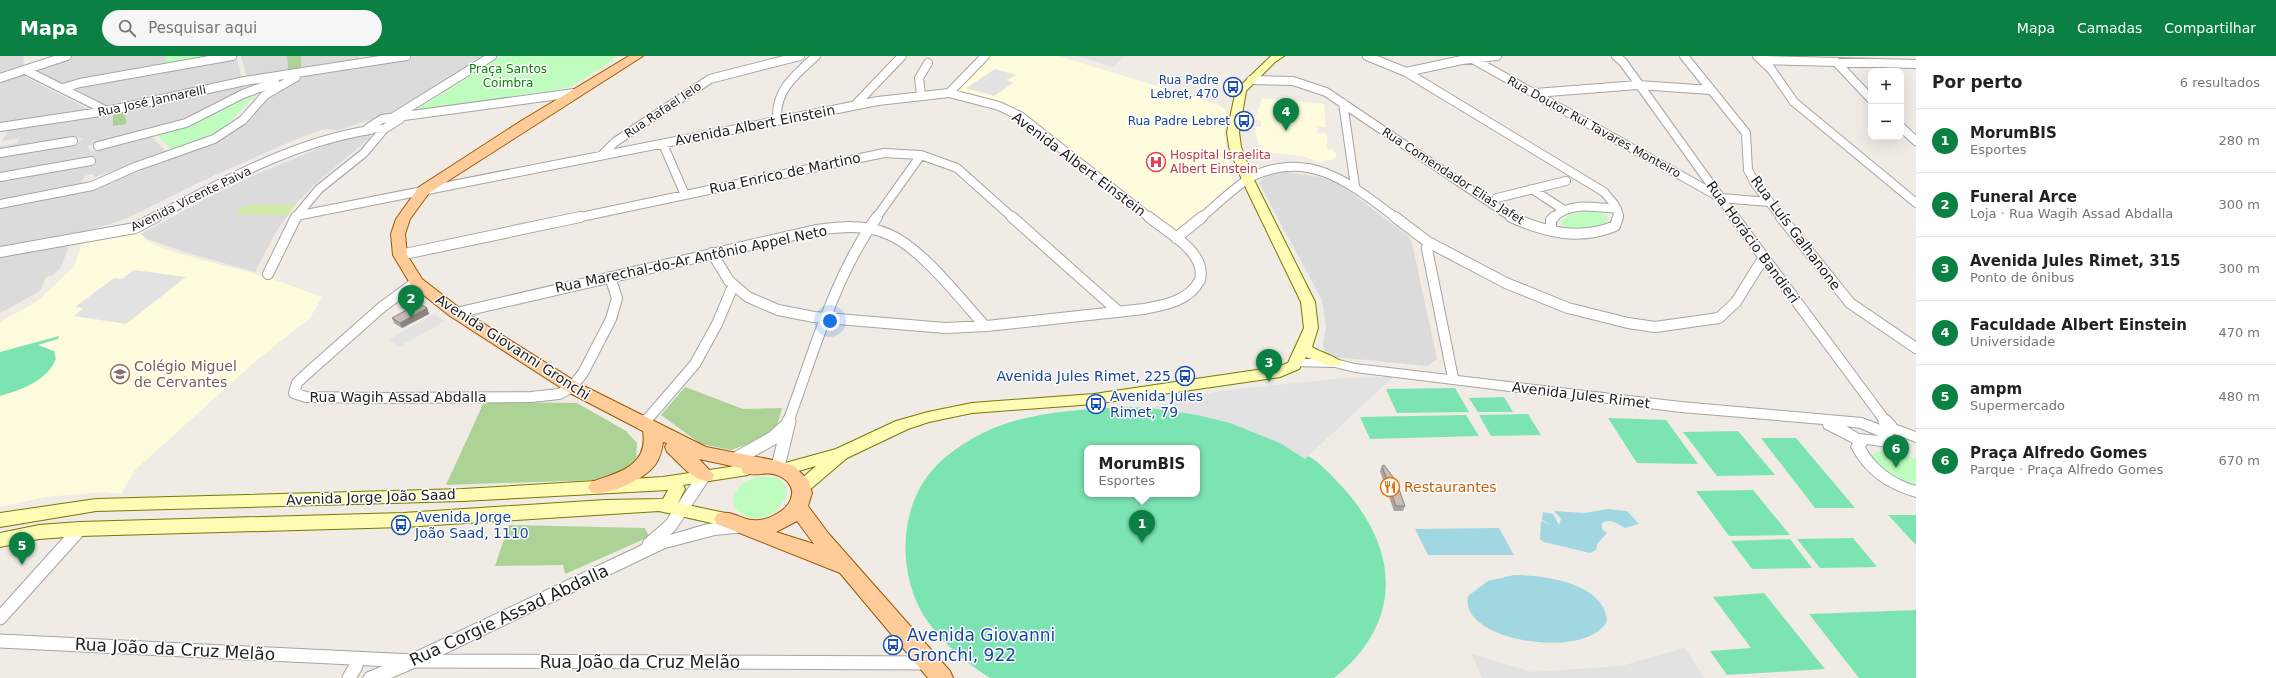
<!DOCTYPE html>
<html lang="pt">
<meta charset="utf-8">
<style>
body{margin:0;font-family:"DejaVu Sans",sans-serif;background:#f6f6f6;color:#222}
.controls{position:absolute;right:12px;top:12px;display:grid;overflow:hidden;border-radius:8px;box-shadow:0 4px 16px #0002}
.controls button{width:36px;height:36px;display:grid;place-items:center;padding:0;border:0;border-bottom:1px solid #e0e0e0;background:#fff;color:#222;font:20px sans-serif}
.you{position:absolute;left:830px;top:265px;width:14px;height:14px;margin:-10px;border:3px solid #fff;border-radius:50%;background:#1a73e8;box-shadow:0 0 0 6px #1a73e833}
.badge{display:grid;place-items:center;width:26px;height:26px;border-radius:50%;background:#0b8043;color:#fff;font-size:13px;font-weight:700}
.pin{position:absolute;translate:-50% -33px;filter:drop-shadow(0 1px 2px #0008)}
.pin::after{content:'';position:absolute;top:21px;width:14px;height:12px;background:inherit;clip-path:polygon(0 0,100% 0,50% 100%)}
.popup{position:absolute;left:1084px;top:389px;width:116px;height:52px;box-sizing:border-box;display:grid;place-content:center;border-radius:8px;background:#fff;filter:drop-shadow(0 1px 3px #0005);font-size:13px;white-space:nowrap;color:#767676}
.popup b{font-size:15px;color:#222}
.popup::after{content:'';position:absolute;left:50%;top:100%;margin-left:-8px;border:8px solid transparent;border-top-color:#fff}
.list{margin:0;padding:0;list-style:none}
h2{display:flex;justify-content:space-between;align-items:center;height:52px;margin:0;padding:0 16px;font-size:17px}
h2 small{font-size:13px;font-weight:400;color:#767676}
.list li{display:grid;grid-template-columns:26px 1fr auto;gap:12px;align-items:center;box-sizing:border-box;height:64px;padding:0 16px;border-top:1px solid #e0e0e0}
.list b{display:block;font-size:15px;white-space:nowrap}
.list p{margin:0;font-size:13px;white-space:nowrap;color:#767676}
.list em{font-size:13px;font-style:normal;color:#767676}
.icon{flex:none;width:22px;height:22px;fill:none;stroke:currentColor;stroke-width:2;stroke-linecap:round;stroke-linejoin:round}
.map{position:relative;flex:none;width:1916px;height:622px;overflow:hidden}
header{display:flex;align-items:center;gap:24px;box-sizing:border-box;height:56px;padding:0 20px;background:#0b8043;color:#fff}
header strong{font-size:19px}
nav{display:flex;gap:22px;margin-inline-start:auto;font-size:14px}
.search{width:280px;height:36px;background:#f6f6f6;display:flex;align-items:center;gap:10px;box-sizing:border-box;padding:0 14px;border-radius:22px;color:#767676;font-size:15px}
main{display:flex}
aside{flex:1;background:#fff}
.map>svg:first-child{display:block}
.residential{fill:#dcdbdb}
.education{fill:#fffcdd}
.grass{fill:#cfeda6}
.forest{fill:#acd296}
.park{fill:#befdbe}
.pitch{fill:#7ce4b3;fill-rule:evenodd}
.parking{fill:#e2e2e2}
.water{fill:#a1d7e0}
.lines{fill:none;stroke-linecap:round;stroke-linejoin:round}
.minor-far2-casing{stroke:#a5a5a5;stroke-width:10}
.minor-far1-casing{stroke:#a5a5a5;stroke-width:12}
.minor-casing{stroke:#a5a5a5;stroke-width:15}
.tertiary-casing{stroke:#a5a5a5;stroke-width:2}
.secondary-casing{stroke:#777a00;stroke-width:2}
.primary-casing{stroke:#985900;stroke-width:2}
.minor-far2{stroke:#fff;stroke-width:8}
.minor-far1{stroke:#fff;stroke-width:10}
.minor{stroke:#fff;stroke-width:13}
.tertiary{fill:#fff;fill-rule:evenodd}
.secondary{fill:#fdfbb4;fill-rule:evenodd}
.primary{fill:#ffcb99;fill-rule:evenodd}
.wall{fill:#aca29d}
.shaded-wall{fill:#8c8480}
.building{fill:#c8bcb7;stroke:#8c8480}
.labels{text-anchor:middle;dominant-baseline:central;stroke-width:3;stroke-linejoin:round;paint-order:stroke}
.far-park-label{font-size:12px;fill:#058405;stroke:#fff}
.far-transit-label{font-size:12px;fill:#164399;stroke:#fff;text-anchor:end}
.far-street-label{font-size:12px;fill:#1e1e1e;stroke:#fff}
.far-health-label{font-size:12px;fill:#be3a42;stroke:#fff;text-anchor:start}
.street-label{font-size:14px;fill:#1e1e1e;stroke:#fff}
.education-label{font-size:14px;fill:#785e54;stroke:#fff;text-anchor:start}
.transit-label{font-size:14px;fill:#164399;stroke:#fff;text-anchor:start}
.food-label{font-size:14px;fill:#c56008;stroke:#fff;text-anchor:start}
.near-street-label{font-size:17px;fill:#1e1e1e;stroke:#fff}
.near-transit-label{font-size:17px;fill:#164399;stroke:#fff;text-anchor:start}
</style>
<header>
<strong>Mapa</strong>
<div class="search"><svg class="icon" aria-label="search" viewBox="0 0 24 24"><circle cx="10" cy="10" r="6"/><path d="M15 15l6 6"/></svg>Pesquisar aqui</div>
<nav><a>Mapa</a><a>Camadas</a><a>Compartilhar</a></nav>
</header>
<main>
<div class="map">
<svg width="1916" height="622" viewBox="0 0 1916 622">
<rect width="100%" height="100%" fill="#f0ebe4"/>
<path class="residential" d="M0 0H24L23 12 0 19Z
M75 0H167L166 10 62 29 36 14 60 4Z
M241 0H287L288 15 247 21Z
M301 0H359V3L301 13Z
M412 0H484L389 58 338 74 323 73 292 85 215 119 123 164 87 175 0 191V149L110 125 141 115 139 112 224 80 249 65 267 41 303 20Z
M236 1 242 22 110 51 75 33Z
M19 20H23L90 54 0 68V25Z
M242 28 247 33 195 60 152 74 87 90 91 96 150 79 167 96 95 121 93 118 84 120 79 133 0 147V123L95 108 93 103 0 120V99L70 89 83 83 76 81 0 95V90L17 87 20 82 2 85 8 74 113 57V70L125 55Z
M368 77 370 78V82L315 128 295 149H253L234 158 288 159 276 176 255 216 185 196 147 183 141 178 217 137 255 119 353 78Z
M1285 116 1320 121 1340 128 1408 180 1412 187 1437 303 1427 310 1335 301 1324 294 1323 287 1326 271 1322 244 1259 127 1265 119Z
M67 189 68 192 61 211 53 219 46 221 40 235 0 257V199Z"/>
<path class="education" d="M989 0H1058L1217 48 1226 54 1224 79 1234 129 1179 178 1108 123 1016 58 952 36Z
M1262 42 1324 48 1326 71 1317 70V77L1327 78V93L1333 94 1337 99 1335 103 1318 106 1303 100 1261 96 1254 71H1261V65L1255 63Z
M136 176 141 178 150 187 174 196 270 222 322 241 310 262 258 303 135 414 121 438 104 436 45 441 0 451V266L36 246 74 211 82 187 124 181Z"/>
<path class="grass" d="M248 149H295L288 159 234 158Z"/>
<path class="forest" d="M287 0H301V13L288 15Z
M125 55 126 68 113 70V57Z
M685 331 743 353 782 352 776 373 760 384 731 394 701 388 661 359Z
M484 346 577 347 626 375 637 387 636 405 618 420 596 424 446 429Z
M509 469 645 472 649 481 565 518 563 509 495 510Z"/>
<path class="park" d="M167 0H222L166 10Z
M502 0H616L612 5 571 31 418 57 412 56Z
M267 32 250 44 226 70 208 80 171 93 158 80 198 66Z
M1583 156H1595L1607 159 1608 163C1599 175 1573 177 1561 168V165L1569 159Z
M1887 394 1896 395 1916 403V432L1895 426 1871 402C1874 395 1879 395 1887 394Z
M757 421C819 414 769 489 735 452L733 440 741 428Z"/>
<path class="pitch" d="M59 280 58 283 38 289 54 295 56 303C47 325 21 334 0 340V296Z
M1455 332 1469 356 1397 357 1386 333Z
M1504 341 1513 356H1478L1469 342Z
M1126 351C1159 352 1199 355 1231 364 1242 367 1254 374 1264 379 1282 387 1300 394 1316 405 1327 414 1336 424 1346 435 1400 497 1402 568 1334 622H990C964 605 944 589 926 563 898 521 898 456 930 417 941 403 955 393 970 384 1015 356 1074 354 1126 351ZM1087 392H1197V438H1087Z
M1528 358 1541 379 1491 380 1479 359Z
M1466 359 1479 380 1370 383 1360 361Z
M1608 362 1666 364 1698 408 1637 407Z
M1738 375 1775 419 1717 420 1683 376Z
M1761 382H1796L1855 452H1815Z
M1753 434 1790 479 1729 480 1696 435Z
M1888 459H1916V489Z
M1853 482 1877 511 1820 512 1797 483Z
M1790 483 1812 512 1752 513 1731 485Z
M1764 537 1825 613 1727 619 1710 595 1751 592 1713 541Z
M1916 554V622H1859L1809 558Z"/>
<path class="parking" d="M1077 0H1125L1113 11Z
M995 13 1016 19 1007 24 1013 27 994 40 966 32Z
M134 214 186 221 126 268 74 260 83 252 75 251 114 222 122 223Z
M434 258 445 265 399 291 388 284Z
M1393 321 1305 403 1280 387 1230 367 1197 359 1150 352 1219 335 1345 322Z
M1685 592 1704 622H1482L1472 598 1532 616 1621 610Z"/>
<path class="water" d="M1608 453 1627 455 1639 468 1625 472C1616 468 1613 462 1602 467V473L1607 477 1597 488 1596 494 1590 497 1544 486 1540 483 1541 465 1551 469 1542 464 1543 456 1553 458 1559 469 1561 463 1554 455 1585 457Z
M1499 472 1514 499H1428L1415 473Z
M1514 519C1543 519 1605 527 1607 565 1588 605 1458 586 1468 540L1488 525Z"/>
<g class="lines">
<g class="minor-far2-casing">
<path id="minor-far2" d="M1367 0 1406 16 1604 136 1614 148 1619 159 1618 162
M1467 0 1721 142 1769 146
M1616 0 1623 6 1735 162
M1684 0 1746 77 1748 114 1756 129 1782 162
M1757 0 1771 13 1794 46 1916 147
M1763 4 1916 8
M1836 6 1871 43
M25 14 107 55
M1406 16 1462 4 1497 0
M0 22 67 0
M1251 24 1293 25 1326 36 1513 162
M63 32 80 27 232 0
M949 37 985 0
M1535 37 1638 29 1711 34
M921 39 919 22 928 7
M1343 47 1355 130
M855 49 902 0
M392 62 492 0
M400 63 384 73 368 72 382 63 574 37
M777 64C775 34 796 18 816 0
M0 71 107 55 245 25 406 0
M1901 71 1916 85
M663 88 685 139
M98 90 186 67 243 38 275 26
M0 97 73 85
M601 100 615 86 710 23 800 0
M0 121 91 105
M1532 133 1564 154
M1497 142 1566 125
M0 148 92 130 135 111 214 83 243 64 265 39 296 21
M296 160 878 45 949 37 999 50 1020 60 1150 162
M154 162C222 126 293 86 370 74
M295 162 319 133 364 97 384 73
M576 162 884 97 921 99 957 112 1013 162
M876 162 921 99
M1201 162C1215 150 1238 128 1253 120 1311 93 1352 129 1396 162
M1553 162C1570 145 1596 151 1617 153"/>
</g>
<g class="minor-far1-casing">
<path id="minor-far1" d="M1012 161 1119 256
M1395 161 1428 186 1506 227 1568 252 1628 267 1655 271 1719 262 1736 246 1764 201
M1511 161C1545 176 1579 185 1615 170L1618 161
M1734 161 1886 366
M1781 161 1850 247 1916 292
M1551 175V164L1554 161
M1176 182 1202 161
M1428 186 1427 193 1453 322
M0 196 135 172 156 161
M712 197 729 225 748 241 778 254 814 261 945 272 987 270 1144 253C1165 249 1189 245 1200 224 1207 196 1167 176 1149 161
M400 199 580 161
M268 218 296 161
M416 226 382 251 303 321 297 327 294 337 306 341 377 342 531 341 559 338 572 331 583 317 611 263 617 242 610 221
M456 257 816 174C840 171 866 168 888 178 922 192 960 243 985 270
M645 366 695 308 717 268 733 230
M788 366C814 296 834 221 877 161"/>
</g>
<g class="minor-casing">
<path id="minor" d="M1885 365 1891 372
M643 368 646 365
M734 404 773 382 787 369
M778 411 789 365
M0 562 80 473
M0 585 413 605 931 607
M349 622 356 610 355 605 350 602"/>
</g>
<g class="tertiary-casing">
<path id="tertiary" d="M1297 303H1335L1355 308 1681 346 1862 362 1883 370 1891 367 1916 376V386L1892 377 1895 383 1892 390 1887 391 1867 388 1865 391C1876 411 1895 424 1916 430V441C1886 432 1866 419 1851 391L1853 387 1824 372 1823 368 1681 356 1355 316 1335 311 1292 310 1291 307ZM1846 370 1860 372 1879 380 1859 378Z
M705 414 710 415 712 419 676 473 670 479C693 473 722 460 745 468L748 472 745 476 715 479 665 492 419 610 391 622H363L366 617 407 600 642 489 644 484 666 465 700 415Z"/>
</g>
<g class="secondary-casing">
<path id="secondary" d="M1271 0H1284L1275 6 1246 35 1239 76 1241 91 1254 124 1315 246 1318 272 1312 291C1320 296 1338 301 1342 307L1340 310H1330L1306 301 1299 313 1280 321 1094 348 972 357 929 366 908 373 847 402 807 436 801 438 795 436 793 432 795 428 816 410 784 419 778 417 776 413 778 409 836 393 896 365 928 356 972 347 1094 338 1277 311 1288 307 1304 272 1301 246 1242 124 1229 91 1227 76 1236 34Z
M742 409 748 411 750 415 748 419 683 429 685 433 678 447 730 458 733 463 730 468 724 470 659 455 403 471 80 480 39 483 0 491V477L39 469 80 466 403 457 605 444 663 443 668 434 463 445 96 455 0 471V457L96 443 463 433 663 421Z"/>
</g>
<g class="primary-casing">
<path id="primary" d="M629 0H643L429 137 410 163 405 178 407 199 422 223 462 254 578 327 706 391 778 405 794 410 809 425 812 437 808 450 828 477 950 615 953 622H928L840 517 717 468 714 463 717 458C738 451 747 476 778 457 785 453 791 447 792 438 793 433 790 429 787 425 770 411 760 422 743 417L741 412 699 403 714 419 712 424C695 429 679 406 667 396L665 391 667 387 663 386C662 394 660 402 655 409 645 423 607 441 591 436L588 431 591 426C618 417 649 410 643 375L566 335 450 260 411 229 393 199 391 178 396 163 419 131 521 65ZM797 465 814 488 776 476Z"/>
</g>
<use href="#minor-far2" class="minor-far2"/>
<use href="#minor-far1" class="minor-far1"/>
<use href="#minor" class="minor"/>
<use href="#tertiary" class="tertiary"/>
<use href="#secondary" class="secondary"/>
<use href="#primary" class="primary"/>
</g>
<path class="wall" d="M427 252 429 258 402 272 394 267 392 262Z
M1382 410 1405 450 1403 455H1394L1380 415Z"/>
<path class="shaded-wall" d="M427 252 429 258 402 272 400 267Z"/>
<path class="building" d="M419 247 427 252 400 267 392 262Z
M1384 409 1396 425 1405 450H1396L1382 410Z"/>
<defs>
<g id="bus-ring" transform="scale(1)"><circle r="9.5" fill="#fff" stroke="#1a4fb4" stroke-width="1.5"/><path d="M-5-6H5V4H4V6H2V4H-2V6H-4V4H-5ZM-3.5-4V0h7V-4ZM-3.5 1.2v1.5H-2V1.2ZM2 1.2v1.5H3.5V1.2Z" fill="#1a4fb4"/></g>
<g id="hospital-ring" transform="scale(1)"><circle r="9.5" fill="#fff" stroke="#e0444e" stroke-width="1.5"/><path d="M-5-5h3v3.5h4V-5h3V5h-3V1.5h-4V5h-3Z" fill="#e0444e"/></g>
<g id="school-ring" transform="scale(1)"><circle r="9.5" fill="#fff" stroke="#8d6e63" stroke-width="1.5"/><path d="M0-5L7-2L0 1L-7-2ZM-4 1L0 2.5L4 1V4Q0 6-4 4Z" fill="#8d6e63"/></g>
<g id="restaurant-ring" transform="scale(1)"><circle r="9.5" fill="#fff" stroke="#e8710a" stroke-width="1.5"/><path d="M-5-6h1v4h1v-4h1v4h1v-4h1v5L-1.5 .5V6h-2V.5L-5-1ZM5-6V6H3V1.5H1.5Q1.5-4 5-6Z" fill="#e8710a"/></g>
</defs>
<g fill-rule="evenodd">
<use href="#bus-ring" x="1233" y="31"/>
<use href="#bus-ring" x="1244" y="65"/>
<use href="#hospital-ring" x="1156" y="106"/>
<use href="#school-ring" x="120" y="318"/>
<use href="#bus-ring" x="1185" y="320"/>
<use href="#bus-ring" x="1096" y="348"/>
<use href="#restaurant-ring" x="1390" y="431"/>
<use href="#bus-ring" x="401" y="469"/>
<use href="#bus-ring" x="893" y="589"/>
</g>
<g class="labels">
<g class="far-park-label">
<text x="508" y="13">Praça Santos<tspan x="508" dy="14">Coimbra</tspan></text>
</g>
<g class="far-transit-label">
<text x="1219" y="24">Rua Padre<tspan x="1219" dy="14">Lebret, 470</tspan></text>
<text x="1230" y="65">Rua Padre Lebret</text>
</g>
<g class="far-street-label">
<text transform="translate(152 45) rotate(-12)">Rua José Jannarelli</text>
<text transform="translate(663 54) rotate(-34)">Rua Rafael Ielo</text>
<text transform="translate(1594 71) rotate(29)">Rua Doutor Rui Tavares Monteiro</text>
<text transform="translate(1453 120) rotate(33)">Rua Comendador Elias Jafet</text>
<text transform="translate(191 143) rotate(-26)">Avenida Vicente Paiva</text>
</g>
<g class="far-health-label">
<text x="1170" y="99">Hospital Israelita<tspan x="1170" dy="14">Albert Einstein</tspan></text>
</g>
<g class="street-label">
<text transform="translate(755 69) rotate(-11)">Avenida Albert Einstein</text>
<text transform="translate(1079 108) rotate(37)">Avenida Albert Einstein</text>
<text transform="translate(785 117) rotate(-12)">Rua Enrico de Martino</text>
<text transform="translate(1796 177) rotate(53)">Rua Luís Galhanone</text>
<text transform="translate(1753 186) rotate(54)">Rua Horácio Bandieri</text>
<text transform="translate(691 203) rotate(-12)">Rua Marechal-do-Ar Antônio Appel Neto</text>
<text transform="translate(513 291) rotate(33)">Avenida Giovanni Gronchi</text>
<text transform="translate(1581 339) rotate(7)">Avenida Jules Rimet</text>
<text x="398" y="341">Rua Wagih Assad Abdalla</text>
<text transform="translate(371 441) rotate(-2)">Avenida Jorge João Saad</text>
</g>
<g class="education-label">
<text x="134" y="310">Colégio Miguel<tspan x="134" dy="16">de Cervantes</tspan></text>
</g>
<g class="transit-label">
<text x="1171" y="320" text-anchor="end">Avenida Jules Rimet, 225</text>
<text x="1110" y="340">Avenida Jules<tspan x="1110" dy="16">Rimet, 79</tspan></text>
<text x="415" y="461">Avenida Jorge<tspan x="415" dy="16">João Saad, 1110</tspan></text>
</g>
<g class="food-label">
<text x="1404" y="431">Restaurantes</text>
</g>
<g class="near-street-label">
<text transform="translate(509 559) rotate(-25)">Rua Corgie Assad Abdalla</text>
<text transform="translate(175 593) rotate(3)">Rua João da Cruz Melão</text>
<text x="640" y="606">Rua João da Cruz Melão</text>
</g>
<g class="near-transit-label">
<text x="907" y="579">Avenida Giovanni<tspan x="907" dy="20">Gronchi, 922</tspan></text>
</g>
</g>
</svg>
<div class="controls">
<button>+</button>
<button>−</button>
</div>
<div class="you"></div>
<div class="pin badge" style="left:1142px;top:487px">1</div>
<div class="popup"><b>MorumBIS</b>Esportes</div>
<div class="pin badge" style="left:411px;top:262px">2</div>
<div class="pin badge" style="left:1269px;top:326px">3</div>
<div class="pin badge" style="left:1286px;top:75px">4</div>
<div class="pin badge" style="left:22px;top:509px">5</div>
<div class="pin badge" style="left:1896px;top:412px">6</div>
</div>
<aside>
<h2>Por perto<small>6 resultados</small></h2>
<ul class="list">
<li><span class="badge">1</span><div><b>MorumBIS</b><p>Esportes</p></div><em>280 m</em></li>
<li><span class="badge">2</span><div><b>Funeral Arce</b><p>Loja · Rua Wagih Assad Abdalla</p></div><em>300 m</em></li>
<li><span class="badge">3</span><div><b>Avenida Jules Rimet, 315</b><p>Ponto de ônibus</p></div><em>300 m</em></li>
<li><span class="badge">4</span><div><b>Faculdade Albert Einstein</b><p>Universidade</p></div><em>470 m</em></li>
<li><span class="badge">5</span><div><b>ampm</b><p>Supermercado</p></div><em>480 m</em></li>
<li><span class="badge">6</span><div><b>Praça Alfredo Gomes</b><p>Parque · Praça Alfredo Gomes</p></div><em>670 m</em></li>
</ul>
</aside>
</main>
